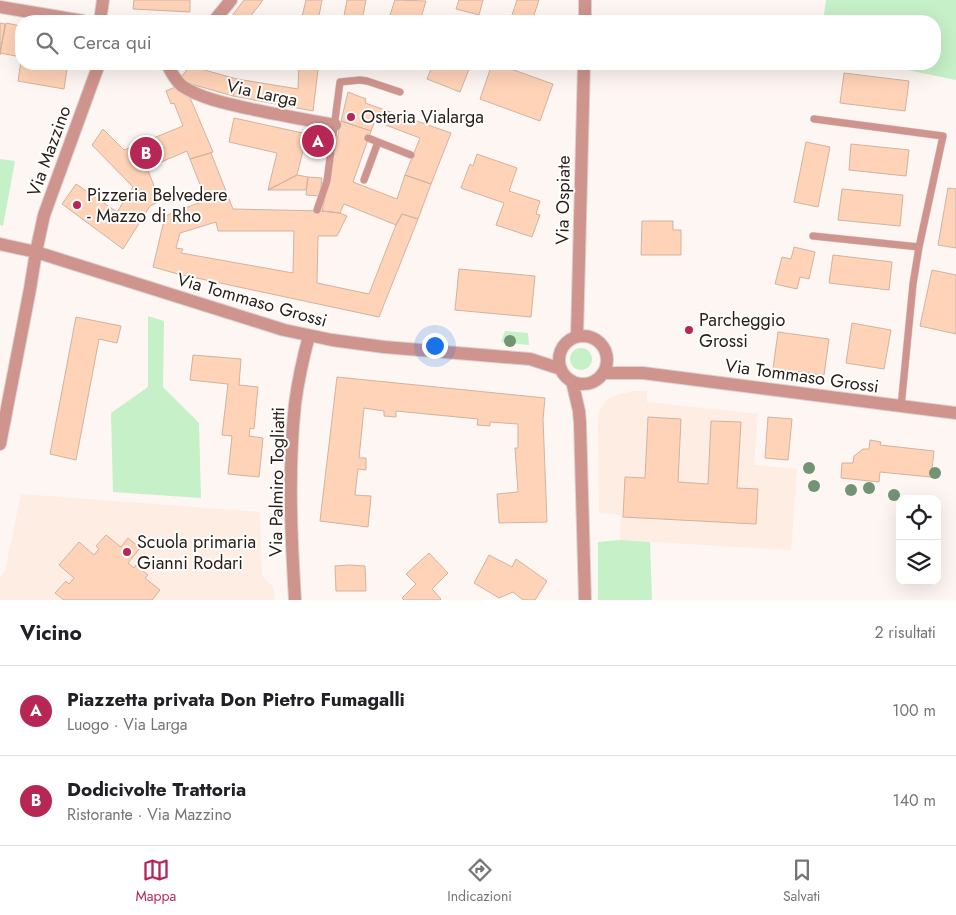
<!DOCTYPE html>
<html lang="it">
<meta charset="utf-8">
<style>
body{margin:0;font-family:Jost,sans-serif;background:#f2f2f2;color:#202124}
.controls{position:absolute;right:15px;bottom:15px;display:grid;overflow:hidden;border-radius:10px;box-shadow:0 5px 20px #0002}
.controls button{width:45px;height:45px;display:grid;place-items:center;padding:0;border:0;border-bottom:1px solid #e0e0e0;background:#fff;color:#202124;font:25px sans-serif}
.you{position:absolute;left:434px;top:345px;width:18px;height:18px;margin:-12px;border:4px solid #fff;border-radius:50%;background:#1a73e8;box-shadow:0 0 0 8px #1a73e833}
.badge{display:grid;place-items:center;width:32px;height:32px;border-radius:50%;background:#b62755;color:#fff;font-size:16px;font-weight:700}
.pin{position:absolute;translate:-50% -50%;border:2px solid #fff;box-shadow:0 1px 5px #0006}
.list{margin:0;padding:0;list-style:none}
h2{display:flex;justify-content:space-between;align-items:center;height:65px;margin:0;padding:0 20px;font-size:21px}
h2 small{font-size:16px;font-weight:400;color:#757577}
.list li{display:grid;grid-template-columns:32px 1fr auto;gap:15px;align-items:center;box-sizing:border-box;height:90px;padding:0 20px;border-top:1px solid #e0e0e0}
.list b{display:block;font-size:19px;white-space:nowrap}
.list p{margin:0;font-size:16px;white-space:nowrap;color:#757577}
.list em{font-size:16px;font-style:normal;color:#757577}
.icon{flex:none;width:28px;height:28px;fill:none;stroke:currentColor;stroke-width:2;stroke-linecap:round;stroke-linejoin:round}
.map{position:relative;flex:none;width:956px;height:600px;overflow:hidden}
.search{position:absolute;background:#fff;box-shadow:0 5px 20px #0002;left:15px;right:15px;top:15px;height:55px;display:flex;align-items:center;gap:12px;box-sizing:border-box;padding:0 18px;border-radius:20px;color:#757577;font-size:19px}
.sheet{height:245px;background:#fff}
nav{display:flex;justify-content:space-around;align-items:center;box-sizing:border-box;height:70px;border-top:1px solid #e0e0e0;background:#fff;font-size:14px;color:#757577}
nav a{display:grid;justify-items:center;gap:2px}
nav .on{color:#b62755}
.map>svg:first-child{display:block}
.built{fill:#fdede3}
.green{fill:#c6f0c7}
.building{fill:#fed3b7;stroke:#d2b39f;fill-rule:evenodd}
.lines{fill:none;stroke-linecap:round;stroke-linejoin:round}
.service-casing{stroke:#dbd3cf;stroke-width:8}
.minor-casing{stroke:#dbd3cf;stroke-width:14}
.service{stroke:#cf948d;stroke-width:7}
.minor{stroke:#cf948d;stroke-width:12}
.tree{fill:#729474}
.poi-dot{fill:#b62755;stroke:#fff;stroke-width:2}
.labels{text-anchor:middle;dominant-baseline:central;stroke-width:4;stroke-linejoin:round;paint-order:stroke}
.street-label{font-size:18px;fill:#291e16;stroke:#fff}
.poi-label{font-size:18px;fill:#291e16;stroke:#fff;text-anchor:start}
</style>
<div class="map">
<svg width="956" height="600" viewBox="0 0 956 600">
<rect width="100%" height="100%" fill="#fdf6f2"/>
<path class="built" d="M633 391H647V402L758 414 754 465 797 469 791 550 620 540 621 515 599 513 598 420 600 410 606 400 617 395Z
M21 494 260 512 262 576 274 588 275 600H0V577L5 571Z"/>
<path class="green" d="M826 0H956V80L878 64H935V21H823Z
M0 159 15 161 3 226 0 225Z
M148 316 164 321 163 387 199 423 201 498 113 492 111 413 148 387Z
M505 331 528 333 529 345 501 342Z
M570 359a11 11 0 1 1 22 0a11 11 0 1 1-22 0Z
M620 540 650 542 652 600H598V542Z"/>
<path class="building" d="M134 0H190V12L133 9Z
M244 0H263L247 21H228Z
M306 0H322L318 21H301Z
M347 0H366L362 21H343Z
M395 0 426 1 420 21H388Z
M459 0H483L479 15 456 9Z
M517 0H539L532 21H510Z
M0 23 5 24 0 55Z
M6 23 21 26V57L0 53Z
M21 61V64H36L67 69 64 89 18 81Z
M299 64H315L318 70 313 111 233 96 237 79 298 89Z
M433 64H471L460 92 427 79Z
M492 64H497L553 84 540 121 480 99Z
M190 66 237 79 233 96 184 82 182 76Z
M844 73 909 81 905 111 840 103Z
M175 87 188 93 213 152 190 159 187 151 147 168 160 201 150 206 123 249 62 204 76 184 117 212 133 187 92 145 103 129 124 150 183 126 174 103 171 104 166 91Z
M348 92 366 99 365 103 451 133 431 184 405 175 420 138 375 121 371 131 341 121Z
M234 118 307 134 297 175 268 190 277 153 229 142Z
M341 121 371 131 353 182 397 199 405 175 431 184 418 219 402 214 396 225 344 204 340 213 322 211Z
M806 142 830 147 818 207 794 202Z
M851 144 909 150 906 176 849 170Z
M211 153 233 209 322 211 340 213 347 216 337 236H318L317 283 369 294 396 225 402 214 418 219 379 317 178 274 153 267 165 216 206 200 190 159ZM216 222 218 231H294L293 273 181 253 183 249 176 248 180 233Z
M477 154 517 168 509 191 540 201 536 214 540 215 532 237 496 225 504 203 461 188 470 164 473 166Z
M297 175 308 177 306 190H268Z
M308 177 322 178 320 196 306 195Z
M948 188 956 189V248L938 245Z
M842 189 903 195 900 226 838 220Z
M642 221H673V230H681V255H641Z
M794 247 815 252 809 279 800 277 797 289 775 284 782 257 791 259Z
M833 255 892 262 889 290 829 283Z
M459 269 535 276 531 317 455 310Z
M932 270 956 275V334L920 326Z
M76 317 121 326 117 343 99 339 76 460 50 454Z
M852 323 891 330 884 369 846 363Z
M778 332 829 339 824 375 773 369Z
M193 355 241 359 239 385 258 387 254 429 250 428 249 436 263 438 259 477 228 474 232 436 222 435 228 384 190 380Z
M337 377 545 398 543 419 547 522 499 523 497 494 518 492 515 448H518V424L490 422V426L477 425 478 419 396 411V417L384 416V411L364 408 359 458H366V470L358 469 355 495 371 496 368 527 320 521Z
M648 417 681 419 678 482 708 484 711 421 741 422 737 488 758 489 756 524 623 517 625 477 645 478Z
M768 417 792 419 788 460 765 458Z
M870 440 881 442 880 445 934 451 931 477 880 472 879 482 841 478 842 463H853L854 456 863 449H869Z
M106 535 121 547 128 538 140 548 128 563 134 568 136 565 148 575 145 578 160 590 152 600H64L55 593 66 581 69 584 74 578 59 565 79 542 94 555 99 549 96 546Z
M429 553 448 573 432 589 441 599 440 600H404L402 598 416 584 406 574Z
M489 555 512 567 516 559 547 581 535 600H523L513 592 499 598 474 583Z
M349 565 365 566 366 591H336L335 566Z"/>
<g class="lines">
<g class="service-casing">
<path id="service" d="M814 119 943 136 919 247 913 284 901 407
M368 138 411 155
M364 180 378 142
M317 210 327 181 340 82 360 80 367 81 400 92
M813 236 919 247"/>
</g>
<g class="minor-casing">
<path id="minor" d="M0 7 83 21
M100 21 103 0
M214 21 231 0
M585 21V0
M167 64C171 72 175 80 182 86 202 99 228 104 251 109 279 115 307 120 335 125
M0 244 36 252 284 330 332 340 384 347 530 359 561 369
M577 336 584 64
M559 360a24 24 0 1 1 48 0a24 24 0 1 1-48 0Z
M603 373H643L956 413
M572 381 579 411 580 423 585 600
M0 444 30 289 36 252 44 215 99 64
M295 600C291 535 288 469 295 404 298 381 303 358 309 336"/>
</g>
<use href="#service" class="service"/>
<use href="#minor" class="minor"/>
</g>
<g class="tree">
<circle cx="510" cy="341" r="6"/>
<circle cx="809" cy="468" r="6"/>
<circle cx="935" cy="473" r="6"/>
<circle cx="814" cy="486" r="6"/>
<circle cx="869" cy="488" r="6"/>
<circle cx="851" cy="490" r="6"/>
<circle cx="894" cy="495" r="6"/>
</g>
<g class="poi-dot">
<circle cx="351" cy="117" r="5"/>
<circle cx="77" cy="205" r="5"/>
<circle cx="689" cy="330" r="5"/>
<circle cx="127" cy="552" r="5"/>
</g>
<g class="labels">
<g class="street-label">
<text transform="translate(262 93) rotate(12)">Via Larga</text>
<text transform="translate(49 151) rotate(-70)">Via Mazzino</text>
<text transform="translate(563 200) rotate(-89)">Via Ospiate</text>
<text transform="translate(252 300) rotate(16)">Via Tommaso Grossi</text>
<text transform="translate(802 376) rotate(8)">Via Tommaso Grossi</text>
<text transform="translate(277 482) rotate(-89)">Via Palmiro Togliatti</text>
</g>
<g class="poi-label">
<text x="361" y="117">Osteria Vialarga</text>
<text x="87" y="195">Pizzeria Belvedere<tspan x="87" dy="21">- Mazzo di Rho</tspan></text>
<text x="699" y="320">Parcheggio<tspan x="699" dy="21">Grossi</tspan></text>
<text x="137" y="542">Scuola primaria<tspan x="137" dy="21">Gianni Rodari</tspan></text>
</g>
</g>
</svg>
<div class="controls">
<button><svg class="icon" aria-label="locate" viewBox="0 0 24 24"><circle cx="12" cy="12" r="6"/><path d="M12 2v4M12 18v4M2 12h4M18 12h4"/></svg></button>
<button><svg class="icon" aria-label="layers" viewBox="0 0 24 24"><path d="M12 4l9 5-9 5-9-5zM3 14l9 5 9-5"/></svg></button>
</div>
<div class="you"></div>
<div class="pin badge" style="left:318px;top:141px">A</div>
<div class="pin badge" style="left:146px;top:153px">B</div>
<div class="search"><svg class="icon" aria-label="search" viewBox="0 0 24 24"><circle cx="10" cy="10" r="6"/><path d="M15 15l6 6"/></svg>Cerca qui</div>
</div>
<section class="sheet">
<h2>Vicino<small>2 risultati</small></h2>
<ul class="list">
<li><span class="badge">A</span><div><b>Piazzetta privata Don Pietro Fumagalli</b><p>Luogo · Via Larga</p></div><em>100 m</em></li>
<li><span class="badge">B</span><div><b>Dodicivolte Trattoria</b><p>Ristorante · Via Mazzino</p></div><em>140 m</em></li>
</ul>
</section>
<nav>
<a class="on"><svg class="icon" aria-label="map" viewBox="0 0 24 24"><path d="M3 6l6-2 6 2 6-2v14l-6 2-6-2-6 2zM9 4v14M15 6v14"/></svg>Mappa</a>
<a><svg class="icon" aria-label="directions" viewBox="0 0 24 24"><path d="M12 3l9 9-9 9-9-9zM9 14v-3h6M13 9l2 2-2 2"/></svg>Indicazioni</a>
<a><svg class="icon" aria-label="saved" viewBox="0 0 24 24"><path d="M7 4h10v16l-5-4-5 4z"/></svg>Salvati</a>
</nav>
